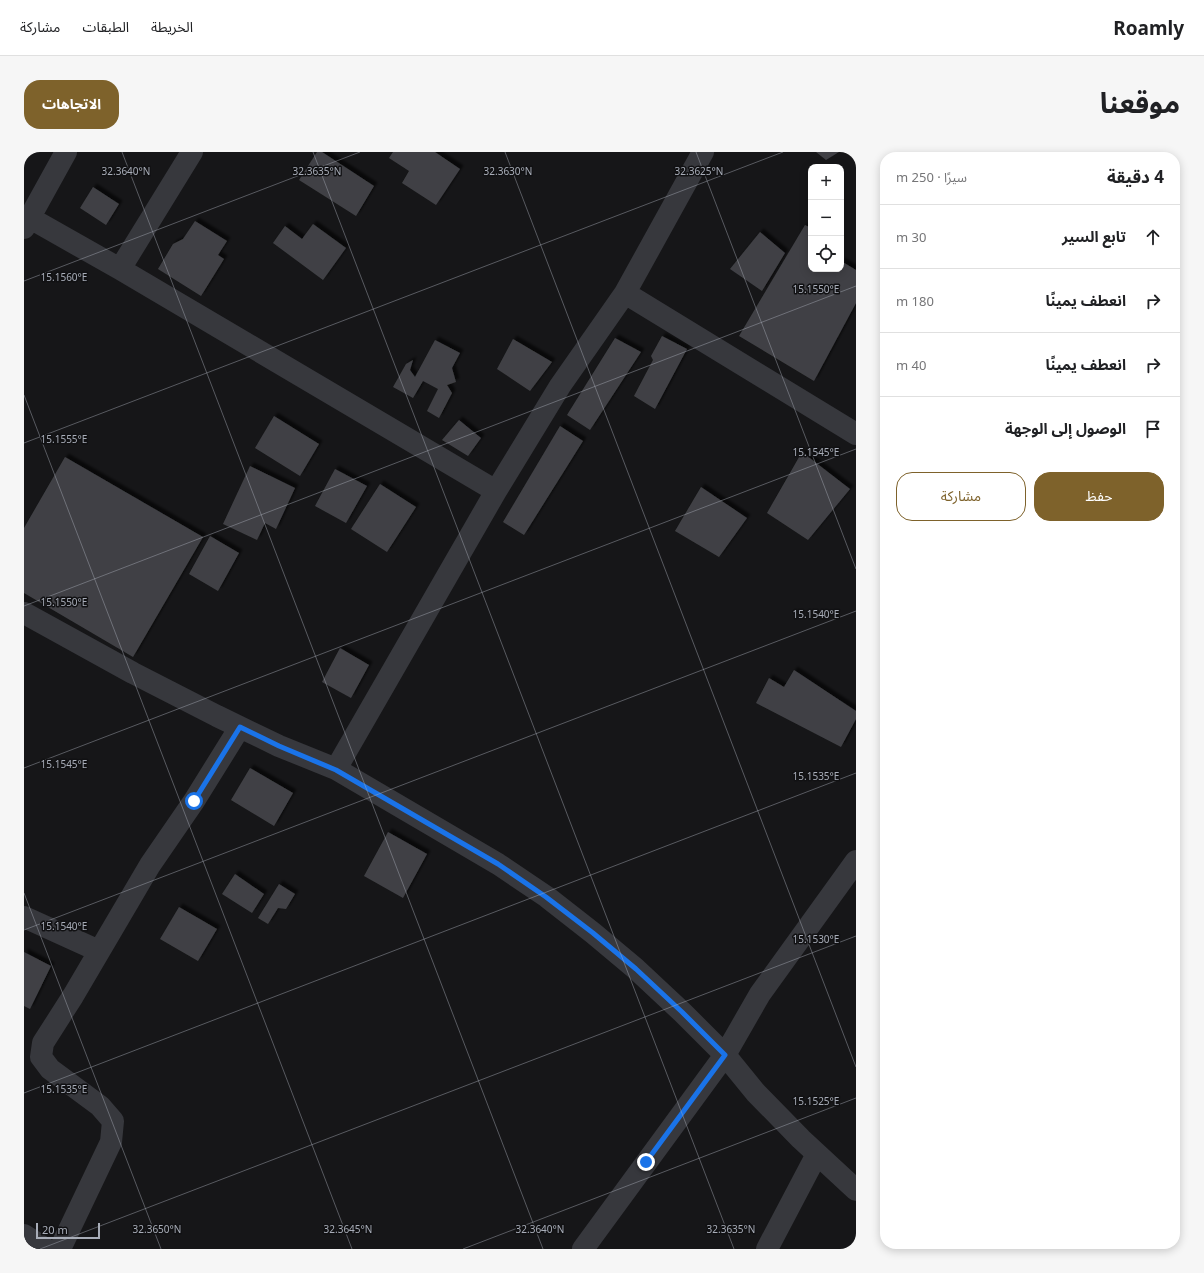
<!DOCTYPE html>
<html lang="ar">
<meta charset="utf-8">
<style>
body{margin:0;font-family:"Noto Sans","Noto Sans Arabic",sans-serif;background:#f6f6f6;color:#202124;direction:rtl}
.controls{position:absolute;right:12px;top:12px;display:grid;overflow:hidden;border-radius:8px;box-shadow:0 2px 10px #0003}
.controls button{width:36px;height:36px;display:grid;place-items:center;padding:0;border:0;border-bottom:1px solid #e0e0e0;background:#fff;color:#202124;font:20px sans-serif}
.scale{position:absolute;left:12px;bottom:10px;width:64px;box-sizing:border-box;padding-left:4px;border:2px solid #a8adb8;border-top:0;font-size:11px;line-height:14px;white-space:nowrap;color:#a8adb8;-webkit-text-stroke:3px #111113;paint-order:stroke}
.stop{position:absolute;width:12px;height:12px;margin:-9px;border:3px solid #1a73e8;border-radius:50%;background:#fff}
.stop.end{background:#1a73e8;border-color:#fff;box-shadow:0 1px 4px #0008}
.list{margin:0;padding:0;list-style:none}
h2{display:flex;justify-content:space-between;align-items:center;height:52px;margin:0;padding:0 16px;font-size:17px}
h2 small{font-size:13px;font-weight:400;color:#757577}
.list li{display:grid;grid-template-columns:26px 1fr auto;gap:12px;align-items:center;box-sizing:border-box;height:64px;padding:0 16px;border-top:1px solid #e0e0e0}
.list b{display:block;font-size:15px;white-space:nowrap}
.list em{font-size:13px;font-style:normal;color:#757577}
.actions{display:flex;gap:8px;padding:12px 16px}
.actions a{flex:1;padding:9px 0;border:1px solid #7e622b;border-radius:16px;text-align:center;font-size:14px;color:#7e622b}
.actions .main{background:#7e622b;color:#fff}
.icon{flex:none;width:22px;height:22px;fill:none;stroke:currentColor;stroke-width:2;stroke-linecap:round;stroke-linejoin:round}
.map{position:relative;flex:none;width:832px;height:1097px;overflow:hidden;direction:ltr;border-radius:16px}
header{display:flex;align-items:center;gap:24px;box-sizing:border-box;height:56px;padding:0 20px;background:#fff;border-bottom:1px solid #e0e0e0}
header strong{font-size:19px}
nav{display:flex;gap:22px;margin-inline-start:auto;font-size:14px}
.intro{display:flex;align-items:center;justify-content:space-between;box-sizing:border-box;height:96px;padding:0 24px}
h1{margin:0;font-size:28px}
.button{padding:10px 18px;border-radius:16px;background:#7e622b;color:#fff;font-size:14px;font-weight:700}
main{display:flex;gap:24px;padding:0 24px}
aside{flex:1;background:#fff;border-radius:16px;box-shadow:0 2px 10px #0003}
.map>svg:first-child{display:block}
.building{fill:#404145;filter:url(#shadow)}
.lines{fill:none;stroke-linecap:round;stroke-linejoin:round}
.minor{stroke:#37383d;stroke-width:22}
.route{stroke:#1a73e8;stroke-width:5}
.ticks{fill:none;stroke:#a8adb8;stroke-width:1;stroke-opacity:0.45}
.ticks-label{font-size:10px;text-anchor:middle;fill:#a8adb8;stroke:#111113;stroke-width:3;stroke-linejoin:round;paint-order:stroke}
</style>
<header>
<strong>Roamly</strong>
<nav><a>الخريطة</a><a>الطبقات</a><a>مشاركة</a></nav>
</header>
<div class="intro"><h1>موقعنا</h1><a class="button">الاتجاهات</a></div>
<main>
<aside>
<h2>4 دقيقة<small>سيرًا · 250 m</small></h2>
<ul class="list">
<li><svg class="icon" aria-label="ahead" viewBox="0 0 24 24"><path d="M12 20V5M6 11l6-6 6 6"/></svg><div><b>تابع السير</b></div><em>30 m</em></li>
<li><svg class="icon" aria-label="right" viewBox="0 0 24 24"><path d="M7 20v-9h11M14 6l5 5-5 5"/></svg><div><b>انعطف يمينًا</b></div><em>180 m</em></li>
<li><svg class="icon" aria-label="right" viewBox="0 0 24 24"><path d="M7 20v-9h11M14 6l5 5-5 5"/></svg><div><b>انعطف يمينًا</b></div><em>40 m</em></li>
<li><svg class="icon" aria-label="arrive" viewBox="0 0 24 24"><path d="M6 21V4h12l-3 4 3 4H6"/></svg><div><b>الوصول إلى الوجهة</b></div></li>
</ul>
<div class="actions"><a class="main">حفظ</a><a>مشاركة</a></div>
</aside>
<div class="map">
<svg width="832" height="1097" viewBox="0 0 832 1097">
<defs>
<filter id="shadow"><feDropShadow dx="3.5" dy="-3.5" stdDeviation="1" flood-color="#0009"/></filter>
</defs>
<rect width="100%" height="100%" fill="#161618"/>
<path class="building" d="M293 0H298L350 34 332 64 275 28Z
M369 0H411L436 17 412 53 378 31 385 19 365 6Z
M792 0H815L802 8Z
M69 35 95 52 82 73 56 56Z
M171 69 203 89 194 103 200 107 177 144 134 117 149 92 159 87Z
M289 72 322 96 299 128 249 91 261 74 278 87Z
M781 73 787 76V117H817V109L832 118V151L790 229 715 184Z
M736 80 761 101 738 139 706 117Z
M638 184 663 197 631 257 610 244 629 208 627 204Z
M591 186 617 200 566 278 543 263Z
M489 187 528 210 506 239 473 217Z
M411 188 436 201 428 216 432 230 423 233 428 241 415 266 403 259 414 237 399 229 389 246 369 235 382 212 389 208 386 218 391 225Z
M250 264 295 292 276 324 231 296Z
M435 268 457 286 444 304 418 288Z
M536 274 559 289 500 383 479 370Z
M778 300 826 337 784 388 743 361Z
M41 305 179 385 109 505 0 441V376Z
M226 314 271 336 252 377 241 371 233 388 199 372Z
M311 317 343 334 322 371 291 354Z
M356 332 392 355 363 400 327 377Z
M677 335 723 366 695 405 651 379Z
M186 384 215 401 194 439 165 422Z
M316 496 345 513 327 546 298 530Z
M770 518 832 559V567L817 595 732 551 745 526 760 535Z
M226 616 269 641 250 674 207 648Z
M364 680 403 702 379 746 340 724Z
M211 722 240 742 228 761 198 742Z
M255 732 271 742 262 757 254 756 244 772 234 766Z
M155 755 193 777 174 809 136 787Z
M0 800 27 814 6 857 0 854Z"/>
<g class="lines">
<path class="minor" d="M6 66 96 117 472 339
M0 76 42 0
M96 117 168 0
M601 141 832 282
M0 461 109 521 193 564 255 594 312 617 474 712 523 745 569 781 612 817 658 860 701 903 732 941 777 987 832 1038
M312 617 472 339 536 234 601 141 679 0
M0 765 75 799
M0 1083 22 1097
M36 1097 87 990 89 969 76 954 26 917 17 905 19 891 49 844 126 713 170 649 216 575
M559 1097 701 903 736 842 832 709
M743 1097 793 1002"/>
</g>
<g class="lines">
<path class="route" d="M170 649 216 575 255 594 312 618 474 712 522 745 569 781 612 817 658 860 701 903 622 1010"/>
</g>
<path class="ticks" d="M98 0 519 1097M289 0 710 1097M481 0 832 915M672 0 832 417M0 129 336 0M0 243 328 1097M0 291 759 0M0 454 832 134M0 616 832 297M0 741 137 1097M0 778 832 459M0 941 832 621M16 1097 832 784M439 1097 832 946"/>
<g class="ticks-label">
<text x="102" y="23">32.3640°N</text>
<text x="293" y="23">32.3635°N</text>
<text x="484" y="23">32.3630°N</text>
<text x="675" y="23">32.3625°N</text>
<text x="40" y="129">15.1560°E</text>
<text x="792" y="141">15.1550°E</text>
<text x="40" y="291">15.1555°E</text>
<text x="792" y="304">15.1545°E</text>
<text x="40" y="454">15.1550°E</text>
<text x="792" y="466">15.1540°E</text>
<text x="40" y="616">15.1545°E</text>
<text x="792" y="628">15.1535°E</text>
<text x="40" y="778">15.1540°E</text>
<text x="792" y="791">15.1530°E</text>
<text x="40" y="941">15.1535°E</text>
<text x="792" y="953">15.1525°E</text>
<text x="133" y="1081">32.3650°N</text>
<text x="324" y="1081">32.3645°N</text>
<text x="516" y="1081">32.3640°N</text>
<text x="707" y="1081">32.3635°N</text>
</g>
</svg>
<div class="controls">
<button>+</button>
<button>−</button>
<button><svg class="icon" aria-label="locate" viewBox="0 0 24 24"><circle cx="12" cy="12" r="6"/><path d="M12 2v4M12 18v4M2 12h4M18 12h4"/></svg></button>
</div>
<div class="scale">20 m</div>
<div class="stop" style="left:170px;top:649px"></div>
<div class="stop end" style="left:622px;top:1010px"></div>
</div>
</main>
